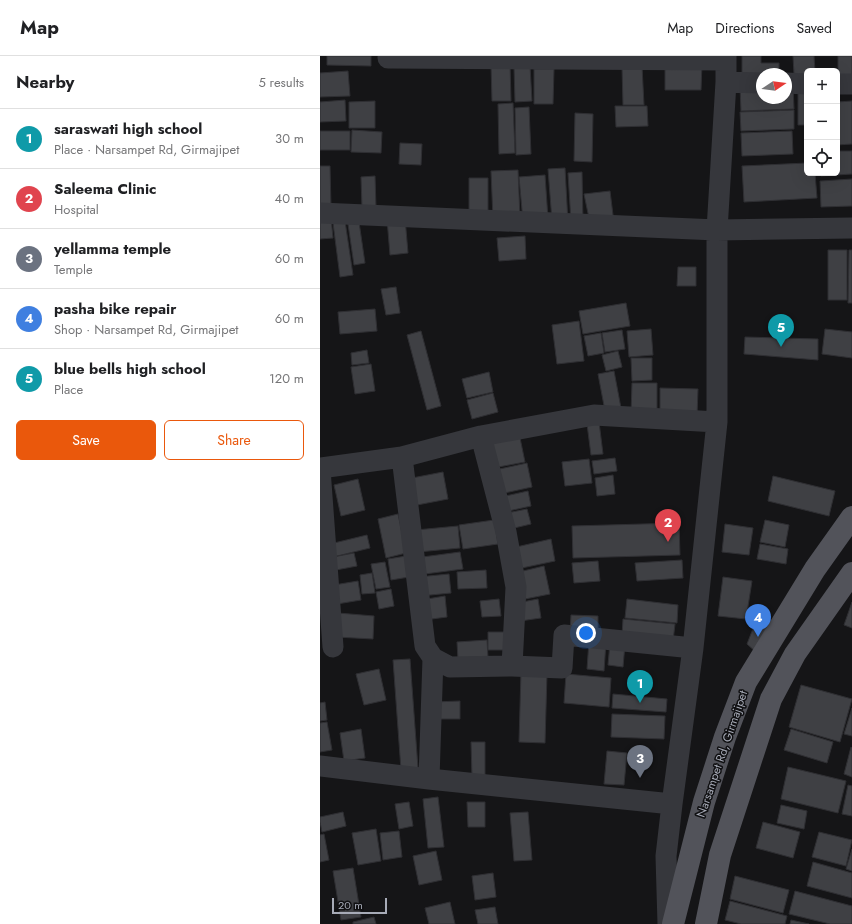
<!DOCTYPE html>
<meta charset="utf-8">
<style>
body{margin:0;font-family:Jost,sans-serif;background:#f2f2f2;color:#202124}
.controls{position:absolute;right:12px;top:12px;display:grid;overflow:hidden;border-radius:6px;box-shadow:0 4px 16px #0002}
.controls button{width:36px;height:36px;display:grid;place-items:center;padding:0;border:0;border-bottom:1px solid #e0e0e0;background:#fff;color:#202124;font:20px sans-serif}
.compass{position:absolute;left:436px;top:12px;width:36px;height:36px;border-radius:50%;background:#fff;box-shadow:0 4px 16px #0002;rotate:77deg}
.scale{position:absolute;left:12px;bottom:10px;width:55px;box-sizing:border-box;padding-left:4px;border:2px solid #a7abb7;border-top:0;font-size:11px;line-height:14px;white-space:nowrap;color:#a7abb7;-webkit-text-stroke:3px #101012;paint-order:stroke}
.you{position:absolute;left:266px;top:577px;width:14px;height:14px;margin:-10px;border:3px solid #fff;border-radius:50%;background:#1a73e8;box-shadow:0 0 0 6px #1a73e833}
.badge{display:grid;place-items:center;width:26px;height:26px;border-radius:50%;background:#ea580c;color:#fff;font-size:13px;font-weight:700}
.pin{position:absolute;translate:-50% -33px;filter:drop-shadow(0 1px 2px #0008)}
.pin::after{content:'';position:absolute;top:21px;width:14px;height:12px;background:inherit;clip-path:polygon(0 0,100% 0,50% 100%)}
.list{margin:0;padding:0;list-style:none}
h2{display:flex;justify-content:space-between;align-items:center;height:52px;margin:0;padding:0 16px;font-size:17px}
h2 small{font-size:13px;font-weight:400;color:#757577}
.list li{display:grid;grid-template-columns:26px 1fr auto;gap:12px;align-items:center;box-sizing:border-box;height:60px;padding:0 16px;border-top:1px solid #e0e0e0}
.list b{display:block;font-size:15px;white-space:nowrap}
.list p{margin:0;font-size:13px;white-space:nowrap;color:#757577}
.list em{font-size:13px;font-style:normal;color:#757577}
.actions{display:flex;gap:8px;padding:12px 16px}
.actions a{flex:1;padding:9px 0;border:1px solid #ea580c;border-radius:6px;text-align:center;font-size:14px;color:#ea580c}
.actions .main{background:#ea580c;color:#fff}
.icon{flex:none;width:22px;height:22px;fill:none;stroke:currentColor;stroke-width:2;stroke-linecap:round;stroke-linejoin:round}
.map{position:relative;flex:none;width:532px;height:868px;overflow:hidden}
header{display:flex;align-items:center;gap:24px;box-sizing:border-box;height:56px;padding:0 20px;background:#fff;border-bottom:1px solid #e0e0e0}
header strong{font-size:19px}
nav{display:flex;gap:22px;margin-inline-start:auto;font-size:14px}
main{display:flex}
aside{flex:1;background:#fff}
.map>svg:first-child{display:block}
.building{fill:#3f4044;stroke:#2f2f33}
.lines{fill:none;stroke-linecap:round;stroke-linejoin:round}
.minor{stroke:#36373c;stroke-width:21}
.major{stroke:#52535a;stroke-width:22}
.labels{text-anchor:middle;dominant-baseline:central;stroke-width:3;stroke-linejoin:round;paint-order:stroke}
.street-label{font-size:12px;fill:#a7abb7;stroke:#101012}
</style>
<header>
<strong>Map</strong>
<nav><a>Map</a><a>Directions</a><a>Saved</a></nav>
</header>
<main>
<aside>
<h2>Nearby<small>5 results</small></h2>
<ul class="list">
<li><span class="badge" style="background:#0f9aa8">1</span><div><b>saraswati high school</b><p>Place · Narsampet Rd, Girmajipet</p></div><em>30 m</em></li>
<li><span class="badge" style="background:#e0444e">2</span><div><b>Saleema Clinic</b><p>Hospital</p></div><em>40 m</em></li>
<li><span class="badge" style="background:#6b7280">3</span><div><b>yellamma temple</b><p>Temple</p></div><em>60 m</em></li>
<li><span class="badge" style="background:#3f7fe0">4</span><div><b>pasha bike repair</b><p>Shop · Narsampet Rd, Girmajipet</p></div><em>60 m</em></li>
<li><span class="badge" style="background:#0f9aa8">5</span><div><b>blue bells high school</b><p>Place</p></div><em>120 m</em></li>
</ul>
<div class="actions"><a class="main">Save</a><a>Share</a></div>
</aside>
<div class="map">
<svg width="532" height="868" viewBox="0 0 532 868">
<rect width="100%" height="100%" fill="#151517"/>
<path class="building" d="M7 0H51V10L7 9Z
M422 0H441V7H459V18H442L422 23Z
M473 0H494L495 15H487V19H474Z
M518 0H532V20H518Z
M345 7H382L381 34H345Z
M190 8 191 45H172L171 9Z
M210 10 212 45 195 46 194 11Z
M322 10 324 49H303L302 11Z
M214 13H234L233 48H214Z
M28 15 30 40 0 41V17Z
M466 29H473L474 53 421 55 420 30H442V42H466Z
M478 35H487V69H478Z
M25 44 26 65 0 66V46Z
M55 45V72H29V46Z
M532 45V88L517 89V46Z
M193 47 195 97 179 98 178 48Z
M295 50H327L328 70 296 71Z
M209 51 211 98 196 99 195 52Z
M474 54V73L421 75 420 56Z
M255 57 273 58 272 106 254 105Z
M32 74 62 76 61 97 31 96Z
M0 75H30V94H0Z
M472 75 473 98 422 100 421 77Z
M80 87 102 88 101 109 79 108Z
M517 95H532V118L501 120V117H517Z
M487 107V117H495L497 142 424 146 422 110Z
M0 110H10L11 151H0Z
M245 112 248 167 232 165 228 113Z
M198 114 200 162 173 163 171 115Z
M262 116 263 167 251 166 248 117Z
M225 119 228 163 203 165 199 121Z
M55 120 56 152H42L41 121Z
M149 122H168V161H149Z
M532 123V150L501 151 500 125Z
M290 135 294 167H270L264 138Z
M11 162 13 182 0 183V163Z
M85 162 88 197 70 199 67 163Z
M25 165 33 219 20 221 13 167Z
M39 166 45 207 34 209 28 168Z
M205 180 206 203 179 205 177 182Z
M508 194H527V244H508Z
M529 194H532V247H528Z
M358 211H376V230H357Z
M76 231 80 257 66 259 61 233Z
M306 247 310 270 263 278 259 255Z
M55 253 57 275 20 278 18 256Z
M259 265 264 305 237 308 232 269Z
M331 273 333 299 309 301 307 275Z
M505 273 532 276V302L502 298Z
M302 274 305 293 285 296 282 277Z
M101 275 121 350 107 354 87 279Z
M281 277 284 297 268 300 264 280Z
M425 281 498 283V304L424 298Z
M47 294 49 307 32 309 31 297Z
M298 295 302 311 286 315 282 299Z
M311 302H332V324L312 325Z
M51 308 55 335 35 338 31 311Z
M294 315 301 352 285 355 278 318Z
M169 316 173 336 147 342 142 323Z
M312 327H337V359L311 358Z
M340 332 378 333 377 360 340 359Z
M173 337 178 356 152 363 147 344Z
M279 366 283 398 271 399 267 368Z
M199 377 205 406 173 412 167 383Z
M295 402 297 415 274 418 272 405Z
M269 403 272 427 245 430 242 406Z
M207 407 212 431 180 438 175 414Z
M123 416 128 443 97 449 92 422Z
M293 419 295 438 277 440 275 422Z
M453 420 515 435 509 460 448 445Z
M38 423 45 454 21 460 14 429Z
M208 435 211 450 184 456 181 441Z
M207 453 211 468 190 473 187 457Z
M78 458 86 497 66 502 58 463Z
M174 464 178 488 143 493 139 469Z
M445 464 469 469 465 491 440 486Z
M359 467 360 499 253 502 252 470Z
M405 468 433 472 429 499 402 496Z
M138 470 140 492 98 496 96 474Z
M47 479 50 492 13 501 10 488Z
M231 483 235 505 197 513 192 492Z
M440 488 468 493 466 508 437 503Z
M140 496 143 513 97 519 95 502Z
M34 497 37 510 16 514 13 501Z
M86 500 89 521 71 524 68 503Z
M362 504 363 522 317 525 315 507Z
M278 505 280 525 254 527 252 507Z
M65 506 70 531 56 533 51 508Z
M224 510 230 538 205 543 199 516Z
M166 514 167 532 138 533 137 516Z
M52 517 55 537 42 538 40 519Z
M129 518 131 537 100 540 98 521Z
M403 521 432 525 426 563 398 560Z
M38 525 41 544 17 548 14 529Z
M71 533 74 550 59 553 56 536Z
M125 540 127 561 104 564 101 544Z
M179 543 181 560 162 561 160 545Z
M218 543 221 562 200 565 197 547Z
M307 543 358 549 357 567 305 562Z
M532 546V572L524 569Z
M18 557 54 560 53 583 16 581Z
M251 559 278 560V577H250Z
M303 563 355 568 353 585 302 580Z
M436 565 449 573 437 597 427 588Z
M168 576H191V594H168Z
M167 584 168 602 138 604 137 586Z
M269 585 286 586 284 615 267 613Z
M290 587 305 588 303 611 288 609Z
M90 603 98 712 81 714 73 604Z
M59 613 66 644 44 649 36 618Z
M201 616 227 617 225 687 199 686Z
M246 618 291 622 289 651 244 647Z
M481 629 532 643 520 686 469 671Z
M293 638 347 643 346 656 292 652Z
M140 645V663H113V646Z
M5 646 7 664 0 665V647Z
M532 652V680L524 678Z
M292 658 345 660 344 683 291 681Z
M7 666 12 694 0 696V667Z
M41 673 45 702 24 705 20 677Z
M471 673 513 686 507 707 464 694Z
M151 686H165V721H152Z
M531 691 532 692V721L524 718Z
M287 695 307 697 304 729 284 728Z
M468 711 526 725 518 757 461 743Z
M528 729 532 730V760L522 758Z
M118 741 124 791 108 792 103 743Z
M89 746 93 770 79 773 75 748Z
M147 746H165V771H148Z
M461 749 487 755 484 773 457 767Z
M23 756 26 770 2 776 0 766V761Z
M208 756 212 804 194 805 190 757Z
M443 766 480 776 473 802 436 792Z
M56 773 61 805 38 809 32 777Z
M79 775 82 801 63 804 60 777Z
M499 776 532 784 526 810 492 801Z
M4 778 9 804 0 806V779Z
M532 793V815L526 813Z
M116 795 122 824 99 829 93 800Z
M493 806 532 817V842L487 830Z
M33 812 41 861 21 864 13 815Z
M173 817 176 841 155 844 152 820Z
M415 820 469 834 463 857 410 843Z
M475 835 532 850V868H510L469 858Z
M410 845 467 860 465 868H421L405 864Z
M130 846 135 868H109L105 852Z
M175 851 178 868H158L155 854Z
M54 861 56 868H33V866Z
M471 864 489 868H470Z"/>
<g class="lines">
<path class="minor" d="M68 2 406 4
M406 26 442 27
M466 27 487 28
M517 28H532
M0 157 397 174 532 172
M161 380 186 476 196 531 192 610
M82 401 105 590 113 602 130 611 192 610 242 612 244 579 373 592
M0 412 82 401 161 380 274 359 397 366
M0 413 13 591
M0 710 109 723 352 748
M109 723 113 602
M348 868 346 800 352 748 373 592 397 366V174L406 26V0"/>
<path class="major" d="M353 868 384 746 405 681 426 626 495 513 532 461
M386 868 400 799 451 643 475 598 532 517"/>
</g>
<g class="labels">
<g class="street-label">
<text transform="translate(402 698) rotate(-71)">Narsampet Rd, Girmajipet</text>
</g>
</g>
</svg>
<div class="controls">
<button>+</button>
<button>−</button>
<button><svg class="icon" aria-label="locate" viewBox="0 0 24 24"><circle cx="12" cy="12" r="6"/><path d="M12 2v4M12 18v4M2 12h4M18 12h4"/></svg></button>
</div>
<svg class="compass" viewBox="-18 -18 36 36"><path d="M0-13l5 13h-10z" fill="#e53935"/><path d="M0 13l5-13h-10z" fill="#757577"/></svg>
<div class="scale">20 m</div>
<div class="you"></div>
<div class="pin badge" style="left:320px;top:647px;background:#0f9aa8">1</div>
<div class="pin badge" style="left:348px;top:486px;background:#e0444e">2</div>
<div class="pin badge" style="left:320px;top:722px;background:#6b7280">3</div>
<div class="pin badge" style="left:438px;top:581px;background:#3f7fe0">4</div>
<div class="pin badge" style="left:461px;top:291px;background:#0f9aa8">5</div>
</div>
</main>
